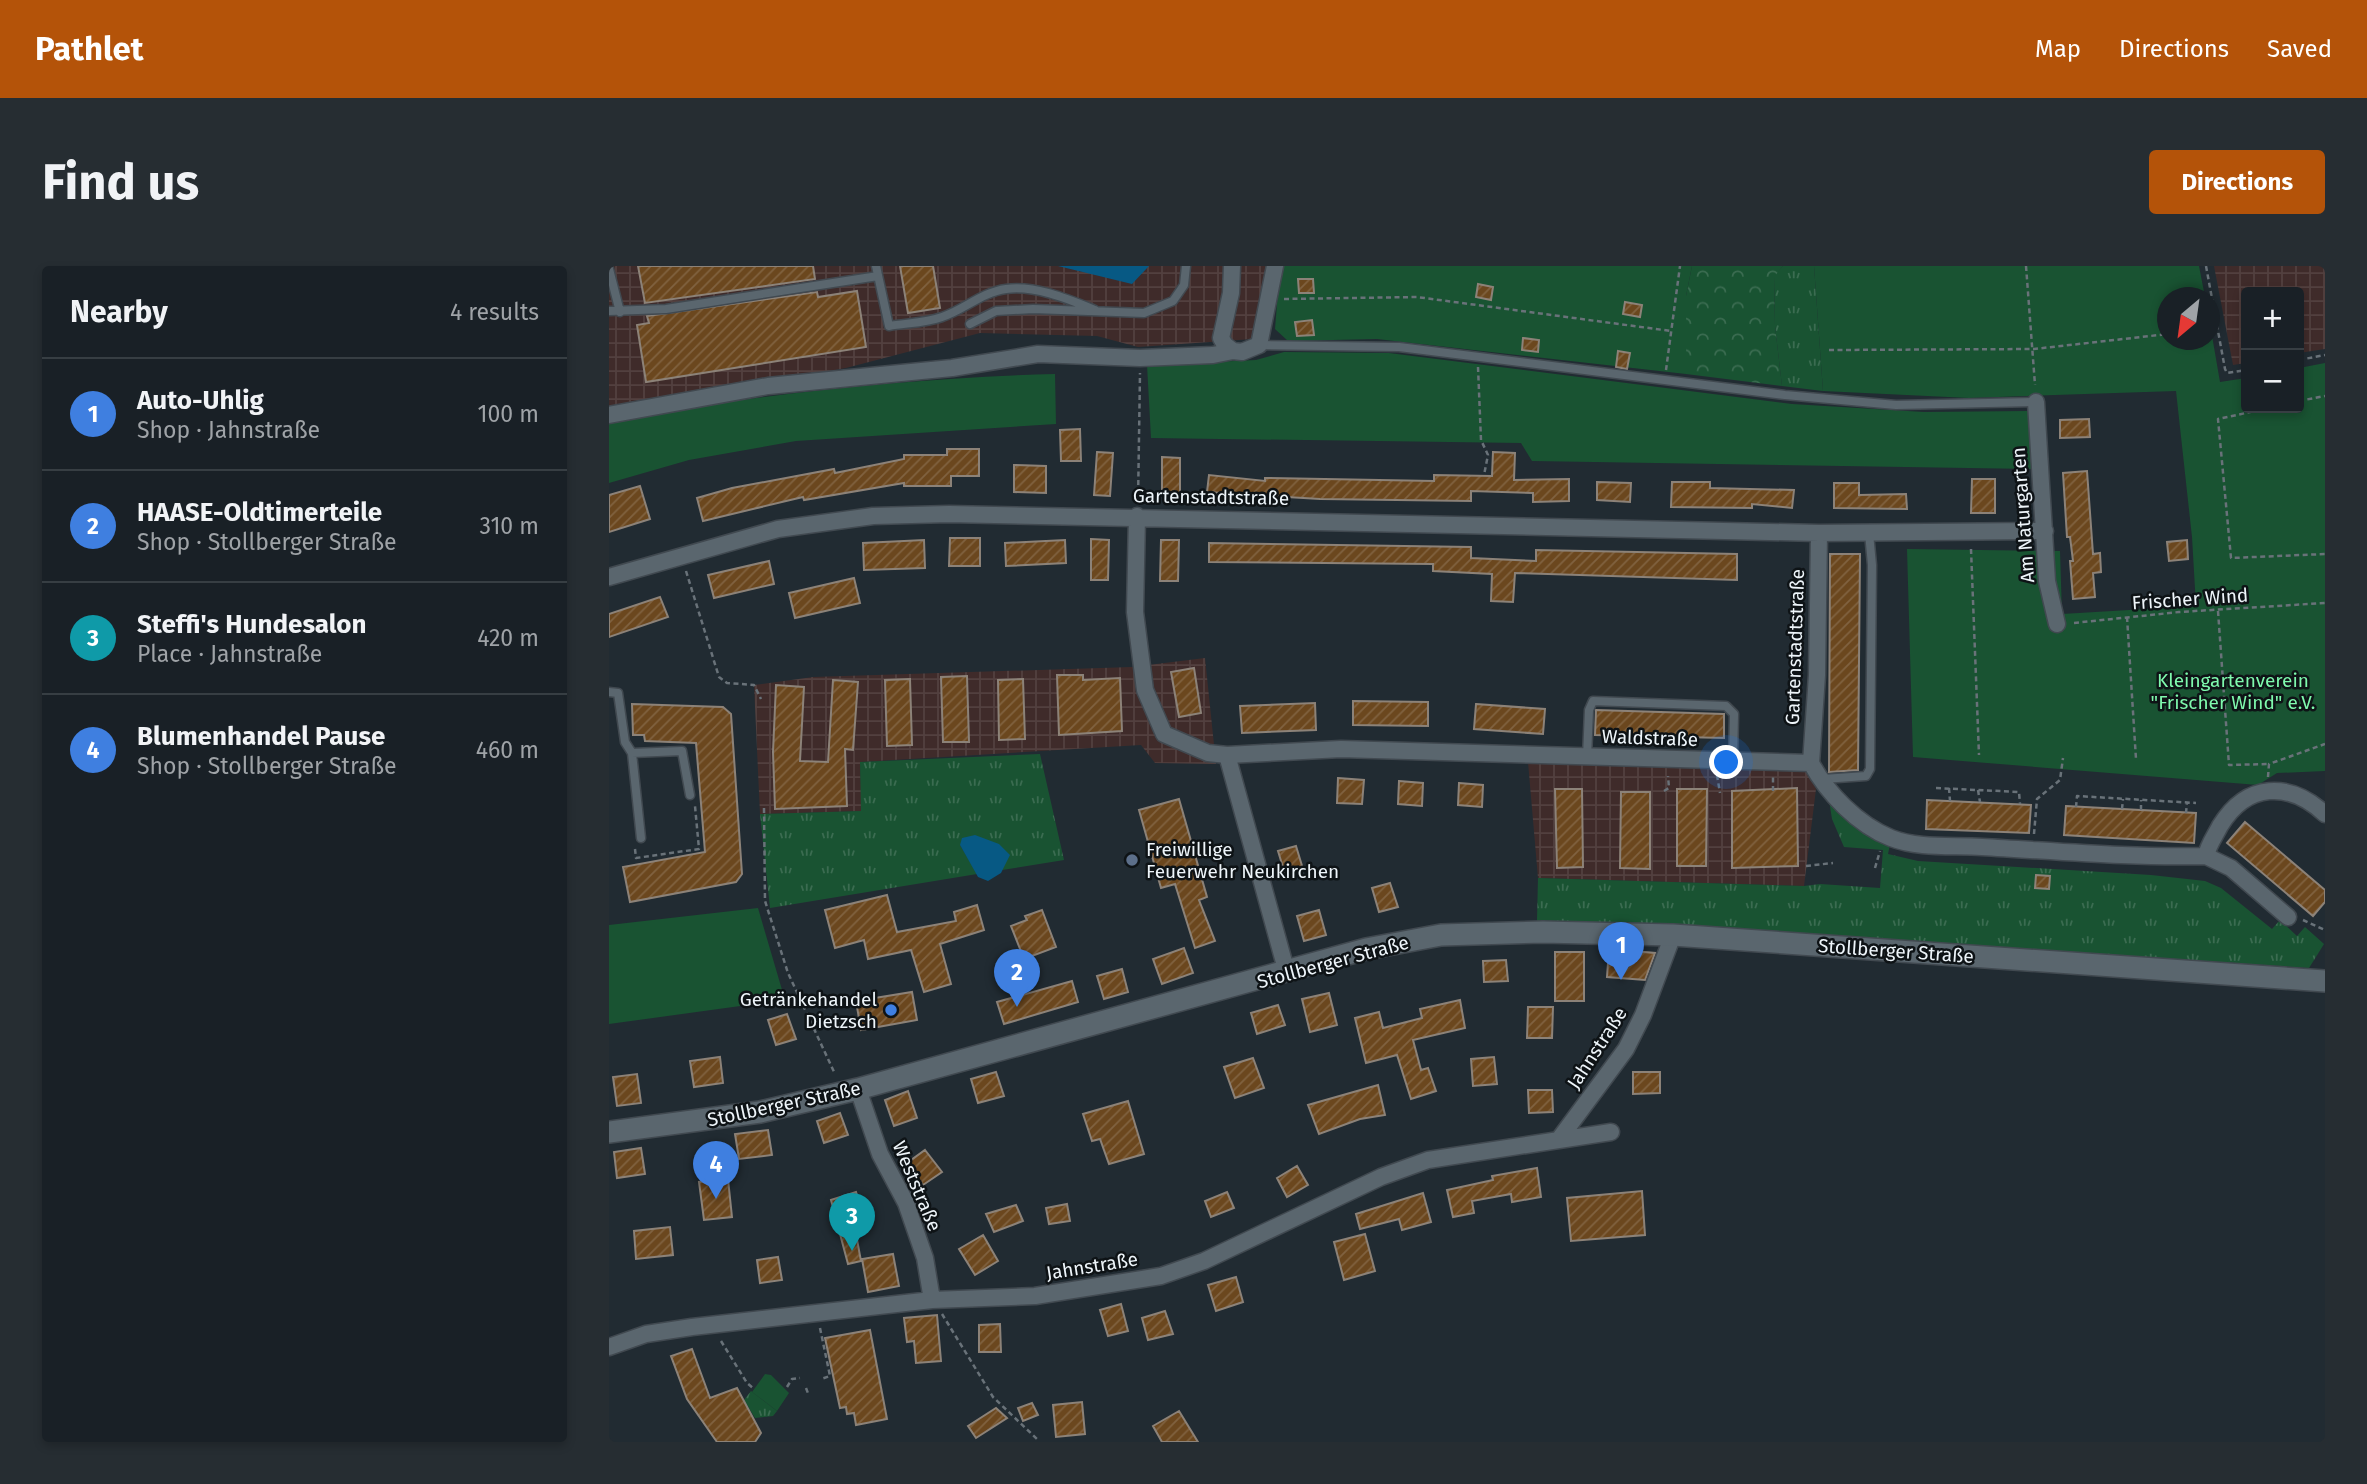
<!DOCTYPE html>
<meta charset="utf-8">
<style>
body{margin:0;font-family:"Fira Sans",sans-serif;background:#262d32;color:#f1f3f6}
.controls{position:absolute;right:21px;top:21px;display:grid;overflow:hidden;border-radius:7px;box-shadow:0 4px 10px #0003}
.controls button{width:63px;height:63px;display:grid;place-items:center;padding:0;border:0;border-bottom:2px solid #373e43;background:#192026;color:#f1f3f6;font:35px sans-serif}
.compass{position:absolute;left:1548px;top:21px;width:63px;height:63px;border-radius:50%;background:#192026;box-shadow:0 4px 10px #0003;rotate:209deg}
.you{position:absolute;left:1118px;top:497px;width:24px;height:24px;margin:-18px;border:5px solid #fff;border-radius:50%;background:#1a73e8;box-shadow:0 0 0 10px #1a73e833}
.badge{display:grid;place-items:center;width:46px;height:46px;border-radius:50%;background:#b45309;color:#fff;font-size:23px;font-weight:700}
.pin{position:absolute;translate:-50% -58px;filter:drop-shadow(0 2px 4px #0008)}
.pin::after{content:'';position:absolute;top:37px;width:24px;height:21px;background:inherit;clip-path:polygon(0 0,100% 0,50% 100%)}
.list{margin:0;padding:0;list-style:none}
h2{display:flex;justify-content:space-between;align-items:center;height:91px;margin:0;padding:0 28px;font-size:30px}
h2 small{font-size:23px;font-weight:400;color:#9fa3a7}
.list li{display:grid;grid-template-columns:46px 1fr auto;gap:21px;align-items:center;box-sizing:border-box;height:112px;padding:0 28px;border-top:2px solid #373e43}
.list b{display:block;font-size:26px;white-space:nowrap}
.list p{margin:0;font-size:23px;white-space:nowrap;color:#9fa3a7}
.list em{font-size:23px;font-style:normal;color:#9fa3a7}
.map{position:relative;flex:none;width:1716px;height:1176px;overflow:hidden;border-radius:7px}
header{display:flex;align-items:center;gap:42px;box-sizing:border-box;height:98px;padding:0 35px;background:#b45309;color:#fff}
header strong{font-size:33px}
nav{display:flex;gap:38px;margin-inline-start:auto;font-size:24px}
.intro{display:flex;align-items:center;justify-content:space-between;box-sizing:border-box;height:168px;padding:0 42px}
h1{margin:0;font-size:49px}
.button{padding:18px 32px;border-radius:7px;background:#b45309;color:#fff;font-size:24px;font-weight:700}
main{display:flex;gap:42px;padding:0 42px}
aside{flex:1;background:#192026;border-radius:7px;box-shadow:0 4px 10px #0003}
.map>svg:first-child{display:block}
.industrial{fill:url(#industrial-grid)}
.grass{fill:url(#grass-tufts)}
.forest{fill:url(#forest-crowns)}
.garden{fill:#195332}
.water{fill:#075984}
.building{fill:url(#building-hatch);stroke:#8c8278;stroke-width:2}
.lines{fill:none;stroke-linecap:round;stroke-linejoin:round}
.lane-casing{stroke:#414950;stroke-width:11}
.street-casing{stroke:#414950;stroke-width:19}
.secondary-casing{stroke:#414950;stroke-width:24}
.path{stroke:#697279;stroke-width:2.5;stroke-dasharray:5 3.5;stroke-linecap:butt}
.lane{stroke:#5a666e;stroke-width:8}
.street{stroke:#5a666e;stroke-width:16}
.secondary{stroke:#5a666e;stroke-width:21}
.service-dot{fill:#5c6f8a;stroke:#0e1316;stroke-width:2.5}
.shop-dot{fill:#3f7fe0;stroke:#0e1316;stroke-width:2.5}
.labels{text-anchor:middle;dominant-baseline:central;stroke-width:5;stroke-linejoin:round;paint-order:stroke}
.street-label{font-size:19px;fill:#eef5fa;stroke:#0e1316}
.park-label{font-size:19px;fill:#7ff9ad;stroke:#0e1316}
.poi-label{font-size:19px;fill:#eef5fa;stroke:#0e1316;text-anchor:start}
</style>
<header>
<strong>Pathlet</strong>
<nav><a>Map</a><a>Directions</a><a>Saved</a></nav>
</header>
<div class="intro"><h1>Find us</h1><a class="button">Directions</a></div>
<main>
<aside>
<h2>Nearby<small>4 results</small></h2>
<ul class="list">
<li><span class="badge" style="background:#3f7fe0">1</span><div><b>Auto-Uhlig</b><p>Shop · Jahnstraße</p></div><em>100 m</em></li>
<li><span class="badge" style="background:#3f7fe0">2</span><div><b>HAASE-Oldtimerteile</b><p>Shop · Stollberger Straße</p></div><em>310 m</em></li>
<li><span class="badge" style="background:#0f9aa8">3</span><div><b>Steffi's Hundesalon</b><p>Place · Jahnstraße</p></div><em>420 m</em></li>
<li><span class="badge" style="background:#3f7fe0">4</span><div><b>Blumenhandel Pause</b><p>Shop · Stollberger Straße</p></div><em>460 m</em></li>
</ul>
</aside>
<div class="map">
<svg width="1716" height="1176" viewBox="0 0 1716 1176">
<defs>
<pattern id="industrial-grid" width="8" height="8" patternUnits="userSpaceOnUse" patternTransform="scale(1.75)"><rect width="8" height="8" fill="#3f2b2a"/><path d="M0 4h8M4 0v8" fill="none" stroke="#52403f"/></pattern>
<pattern id="grass-tufts" width="24" height="20" patternUnits="userSpaceOnUse" patternTransform="scale(1.75)"><rect width="24" height="20" fill="#195332"/><path d="M3 7l-1-3M5 7V3M7 7l1-3M15 17l-1-3M17 17v-4M19 17l1-3" fill="none" stroke="#3b6c51"/></pattern>
<pattern id="forest-crowns" width="20" height="18" patternUnits="userSpaceOnUse" patternTransform="scale(1.75)"><rect width="20" height="18" fill="#195332"/><path d="M2 6a3 3 0 1 1 6 0M12 15a3 3 0 1 1 6 0" fill="none" stroke="#3b6c51"/></pattern>
<pattern id="building-hatch" width="6" height="6" patternUnits="userSpaceOnUse" patternTransform="scale(1.75)"><rect width="6" height="6" fill="#6b471e"/><path d="M-1 1l2-2M0 6l6-6M5 7l2-2" fill="none" stroke="#806240"/></pattern>
</defs>
<rect width="100%" height="100%" fill="#212b32"/>
<path class="industrial" d="M0 0H657L644 73 529 81 488 70 371 67 237 102 0 144Z
M1605 0H1716V83L1690 87V26H1637V97L1624 99Z
M596 392 607 498 546 497 532 479 251 496 253 545 151 548 145 419 204 411 523 401Z
M919 496 1197 504 1207 523 1195 620 929 612Z"/>
<path class="grass" d="M1174 0H1205L1214 125 1173 120 1166 60 1165 10Z
M431 488 455 594 393 604 400 589 351 579 368 608 161 642 151 548 252 545 251 496Z
M1220 534 1281 578 1279 588 1309 595 1542 609 1596 615 1612 622 1663 663 1671 654 1688 670 1696 661 1715 678 1700 702 1093 661 928 655 929 612 1195 620 1211 618 1271 622 1274 584 1235 581 1223 553Z
M142 1125 168 1145 164 1150 146 1152 135 1134Z"/>
<path class="forest" d="M1083 0H1174L1165 11 1166 60 1173 120 1077 108V30Z"/>
<path class="garden" d="M671 0H1083L1077 30V108L768 73 679 75 666 63Z
M1205 0H1590L1596 31 1559 32V74H1601V58L1611 116 1637 112V142H1690V102L1716 97V505L1668 507 1649 519 1304 491 1298 283 1451 285 1453 348 1587 340 1583 271 1567 125 1360 132 1214 125Z
M675 86 780 87 1183 138 1315 146 1419 145 1423 203 923 195 912 177 542 172 538 99 647 94Z
M446 108 447 158 187 175 80 194 0 217V154C148 129 296 112 446 108Z
M149 642 176 734 0 758V659Z
M156 1108 162 1109 180 1127 168 1145 143 1126Z"/>
<path class="water" d="M449 0H540L523 18Z
M366 569 390 578 401 589 392 607 379 615 369 611 351 579 353 572Z"/>
<path class="building" d="M29 0H204L206 13 36 37Z
M291 0H324L331 42 299 47Z
M689 13H704L705 27H690Z
M869 18 884 21 882 34 867 31Z
M248 25 257 81 37 116 28 59 40 57 38 50 208 26 209 31Z
M1016 36 1033 39 1031 51 1014 48Z
M703 54 705 69 688 70 686 56Z
M914 72 930 74 929 86 913 84Z
M1009 85 1021 87 1018 103 1007 101Z
M1480 153 1481 171 1451 172V154Z
M471 163 472 195H452L451 164Z
M338 183H370V210H342V220H295V217L195 234 194 231 94 255 88 232 123 222 225 203 226 207 295 193V189H338Z
M488 186 504 187 501 230 485 229Z
M884 186 906 187 905 214 960 213V235L924 236V227L862 225V235L711 233 598 226 600 209 656 215V212L825 215V209L883 210Z
M553 191 571 192V229H553Z
M405 199 437 200V227L405 226Z
M1478 205 1484 288 1491 287 1492 306 1484 307 1486 331 1464 333 1461 295H1464L1461 271H1458L1454 207Z
M1363 213H1386V247H1362Z
M988 216 1022 217 1021 236 988 234Z
M1063 216H1101V222L1185 224 1183 242 1143 238V242L1062 241Z
M1225 217H1250V229L1297 228 1298 243 1225 242Z
M31 220 41 253 0 266V229Z
M341 272H371V300H340Z
M482 273 500 274 499 314H482Z
M315 274 316 302 255 304 254 277Z
M456 274 457 297 397 300 396 277Z
M552 274H570L569 315H551Z
M1578 274 1579 293 1560 295 1558 276Z
M600 277 862 281V292L927 295V284L1128 288V314L906 307 904 336 882 335 883 308 824 305V298L600 296Z
M1221 288H1251L1249 504 1220 506Z
M160 295 165 318 105 332 99 309Z
M245 312 251 337 186 352 180 327Z
M51 331 59 351 0 371V348Z
M585 402 592 447 570 451 562 406Z
M448 409H474V414L511 412 513 465 450 469Z
M358 410 360 476H334L332 411Z
M301 413 303 479 278 480 276 414Z
M414 413 416 473 390 474 389 414Z
M224 414 249 416 244 484 236 483 238 540 166 543 164 486 167 419 195 421 191 495 219 496Z
M744 435 819 436V460L744 459Z
M706 437 707 464 633 467 631 440Z
M23 438 114 441 122 448 133 608 127 616 21 636 14 601 96 586 87 477 36 475 35 469H24Z
M867 438 936 443 934 468 865 463Z
M987 444 1115 448V472L986 469Z
M729 512 755 514 753 538 728 537Z
M790 515 814 517 813 540 789 538Z
M850 517 874 519 873 541 849 539Z
M1188 522 1189 600 1123 602V525Z
M946 523H973L974 601 948 602Z
M1068 523H1098L1097 600H1068Z
M1012 526H1041V603L1011 602Z
M570 533 598 631 590 634 606 675 586 682 566 618 552 622 530 544Z
M1318 534 1422 539 1420 567 1317 563Z
M1457 540 1587 547 1585 577 1455 569Z
M1636 556 1716 624V636L1704 650 1618 577Z
M687 580 694 603 676 608 669 585Z
M1427 609 1441 610 1440 623 1426 622Z
M781 617 789 641 770 646 763 622Z
M278 629 288 666 347 655 345 646 368 639 375 664 331 678 342 718 315 726 302 684 259 693 255 674 226 682 216 644Z
M433 644 447 681 415 693 402 660 418 654 416 650Z
M710 644 717 669 695 675 688 650Z
M575 682 584 707 553 718 544 693Z
M1000 683 1046 687 1036 714 998 711Z
M946 686H975V735H946Z
M897 694 899 715 875 716 874 695Z
M513 703 519 726 495 733 488 710Z
M463 715 469 736 395 758 388 736Z
M303 726 308 754 252 764 247 735Z
M720 727 728 759 701 766 693 733Z
M851 734 856 762 804 774 812 804 819 802 827 825 802 833 788 789 757 797 746 752 770 746 774 762 813 752 811 743Z
M669 739 676 759 648 768 642 747Z
M919 741H944L943 772H918Z
M178 748 187 773 167 779 159 754Z
M111 791 114 817 85 821 81 795Z
M885 791 888 818 864 820 862 793Z
M644 792 655 822 626 832 615 801Z
M387 806 395 830 369 837 362 813Z
M1024 806H1051V827L1024 828Z
M28 808 32 837 8 840 4 811Z
M769 819 776 849 751 853 710 868 699 839Z
M919 824H943L944 846 920 847Z
M299 825 308 852 285 860 276 834Z
M519 835 535 888 500 898 491 873 483 875 474 848Z
M231 847 239 869 215 877 208 855Z
M159 864 163 889 130 893 126 868Z
M32 882 36 908 8 912 5 886Z
M316 884 333 906 314 919 298 897Z
M688 900 699 919 678 931 668 912Z
M928 902 932 931 903 936 902 928 863 935 865 947 844 951 838 924 884 914 883 910Z
M119 913 123 951 95 954 90 916Z
M1033 925 1036 969 962 975 958 932Z
M247 926 258 960 246 963 252 995 239 998 222 934Z
M618 926 625 942 602 951 596 935Z
M814 927 822 956 793 964 790 953 751 963 747 948Z
M458 938 461 955 440 958 437 942Z
M407 939 414 955 385 966 377 948Z
M61 961 64 989 27 993 25 965Z
M756 968 766 1005 735 1014 725 976Z
M374 969 389 995 366 1009 350 983Z
M284 988 290 1020 259 1026 253 993Z
M169 991 173 1014 151 1017 148 994Z
M627 1011 634 1036 607 1045 599 1019Z
M512 1038 519 1065 499 1070 491 1044Z
M556 1045 564 1068 539 1074 533 1052Z
M328 1049 332 1095 307 1097 305 1075 298 1076 295 1052Z
M391 1058 392 1086H370V1059Z
M261 1064 278 1153 247 1159 245 1147 238 1148 237 1141 231 1142 216 1072Z
M83 1083 101 1132 128 1122 152 1167 146 1176H108L78 1133 62 1090Z
M473 1136 476 1168 447 1171 444 1139Z
M423 1137 429 1149 414 1155 409 1142Z
M387 1142 398 1152 367 1172 359 1160Z
M570 1145 589 1176H553L544 1160Z"/>
<g class="lines">
<g class="lane-casing">
<path id="lane" d="M267 0 280 60C297 57 317 57 333 51 355 44 373 26 397 23 426 19 459 33 486 44
M0 3 11 46
M0 45 57 43 269 10
M361 58 387 45 424 43 535 47 564 35 575 19 577 0
M650 79 790 81 1176 129 1287 139 1427 136
M0 426 9 427 16 476 23 487 32 572
M23 487 73 485 81 529
M978 491 980 444 984 435 1117 440 1125 448 1124 495
M1214 513 1257 510 1261 503 1263 299 1260 267"/>
</g>
<g class="street-casing">
<path id="street" d="M623 0 622 27 612 72 616 79 624 85
M1427 136 1438 315 1448 358
M0 149 159 120 343 102 429 88 531 92 604 89 624 85 633 86 650 79 666 0
M528 250 526 346 536 424 555 468 599 487 618 489 678 707
M0 311 169 263 264 250 340 248 1210 267 1436 265
M618 489 732 483 1202 497C1218 527 1249 559 1282 572 1310 583 1344 579 1373 581 1447 585 1522 592 1597 590L1622 602 1679 651
M1202 497 1208 409 1210 267
M1597 590C1599 579 1606 570 1611 560 1638 516 1680 515 1716 548
M249 823 271 888 297 937 316 992 323 1034
M951 872 1017 783 1034 749 1064 669
M0 1081 37 1068 83 1061 323 1034 426 1030 552 1010 595 995 772 911 819 894 1002 866"/>
</g>
<g class="secondary-casing">
<path id="secondary" d="M0 866 151 846 249 823 757 683 832 669 934 666 1064 669 1716 715"/>
</g>
<path class="path" d="M1417 0 1426 119
M1597 0 1616 103 1618 107 1637 104
M675 33 808 31 1062 65
M1220 84 1425 83 1559 68
M1690 94 1716 89
M869 101 872 174 879 189 875 209
M1057 104 1071 0
M1690 135 1716 130
M1660 142 1609 153 1622 292 1716 288
M529 236 531 107
M1362 283 1370 489
M77 305 110 411 118 417 145 419 152 433
M1609 345 1620 499 1660 498
M1518 351 1527 493
M1465 357 1570 346 1716 337
M1108 509 1111 527
M1659 511 1660 498 1716 478
M1327 522 1410 526 1411 538
M1340 522 1341 535
M1369 524 1371 536
M1055 525 1060 522 1059 510
M1164 525V510
M1467 541 1468 530 1587 537
M155 542 156 635 179 707 226 808
M1513 543 1514 533
M1532 544V534
M1577 547 1578 536
M1425 568 1428 533 1451 514 1454 492
M26 583 27 592 90 583 86 540
M1197 600 1224 597
M1266 602 1271 585
M1694 654 1716 664
M333 1048 384 1131 428 1173
M211 1062 221 1110 212 1113
M112 1075 138 1117 145 1123
M178 1121 183 1113 191 1112
M197 1122 200 1130"/>
<use href="#lane" class="lane"/>
<use href="#street" class="street"/>
<use href="#secondary" class="secondary"/>
</g>
<circle class="service-dot" cx="523" cy="594" r="7"/>
<circle class="shop-dot" cx="282" cy="744" r="7"/>
<g class="labels">
<g class="street-label">
<text transform="translate(602 231) rotate(1)">Gartenstadtstraße</text>
<text transform="translate(1414 249) rotate(-94)">Am Naturgarten</text>
<text transform="translate(1581 333) rotate(-4)">Frischer Wind</text>
<text transform="translate(1186 381) rotate(-88)">Gartenstadtstraße</text>
<text transform="translate(1041 472) rotate(2)">Waldstraße</text>
<text transform="translate(1287 685) rotate(4)">Stollberger Straße</text>
<text transform="translate(724 696) rotate(-15)">Stollberger Straße</text>
<text transform="translate(988 782) rotate(-57)">Jahnstraße</text>
<text transform="translate(175 838) rotate(-12)">Stollberger Straße</text>
<text transform="translate(308 920) rotate(67)">Weststraße</text>
<text transform="translate(483 1000) rotate(-9)">Jahnstraße</text>
</g>
<g class="park-label">
<text x="1624" y="414">Kleingartenverein<tspan x="1624" dy="22">"Frischer Wind" e.V.</tspan></text>
</g>
<g class="poi-label">
<text x="537" y="583">Freiwillige<tspan x="537" dy="22">Feuerwehr Neukirchen</tspan></text>
<text x="268" y="733" text-anchor="end">Getränkehandel<tspan x="268" dy="22">Dietzsch</tspan></text>
</g>
</g>
</svg>
<div class="controls">
<button>+</button>
<button>−</button>
</div>
<svg class="compass" viewBox="-18 -18 36 36"><path d="M0-13l5 13h-10z" fill="#e53935"/><path d="M0 13l5-13h-10z" fill="#9fa3a7"/></svg>
<div class="you"></div>
<div class="pin badge" style="left:1012px;top:714px;background:#3f7fe0">1</div>
<div class="pin badge" style="left:408px;top:741px;background:#3f7fe0">2</div>
<div class="pin badge" style="left:243px;top:985px;background:#0f9aa8">3</div>
<div class="pin badge" style="left:107px;top:933px;background:#3f7fe0">4</div>
</div>
</main>
